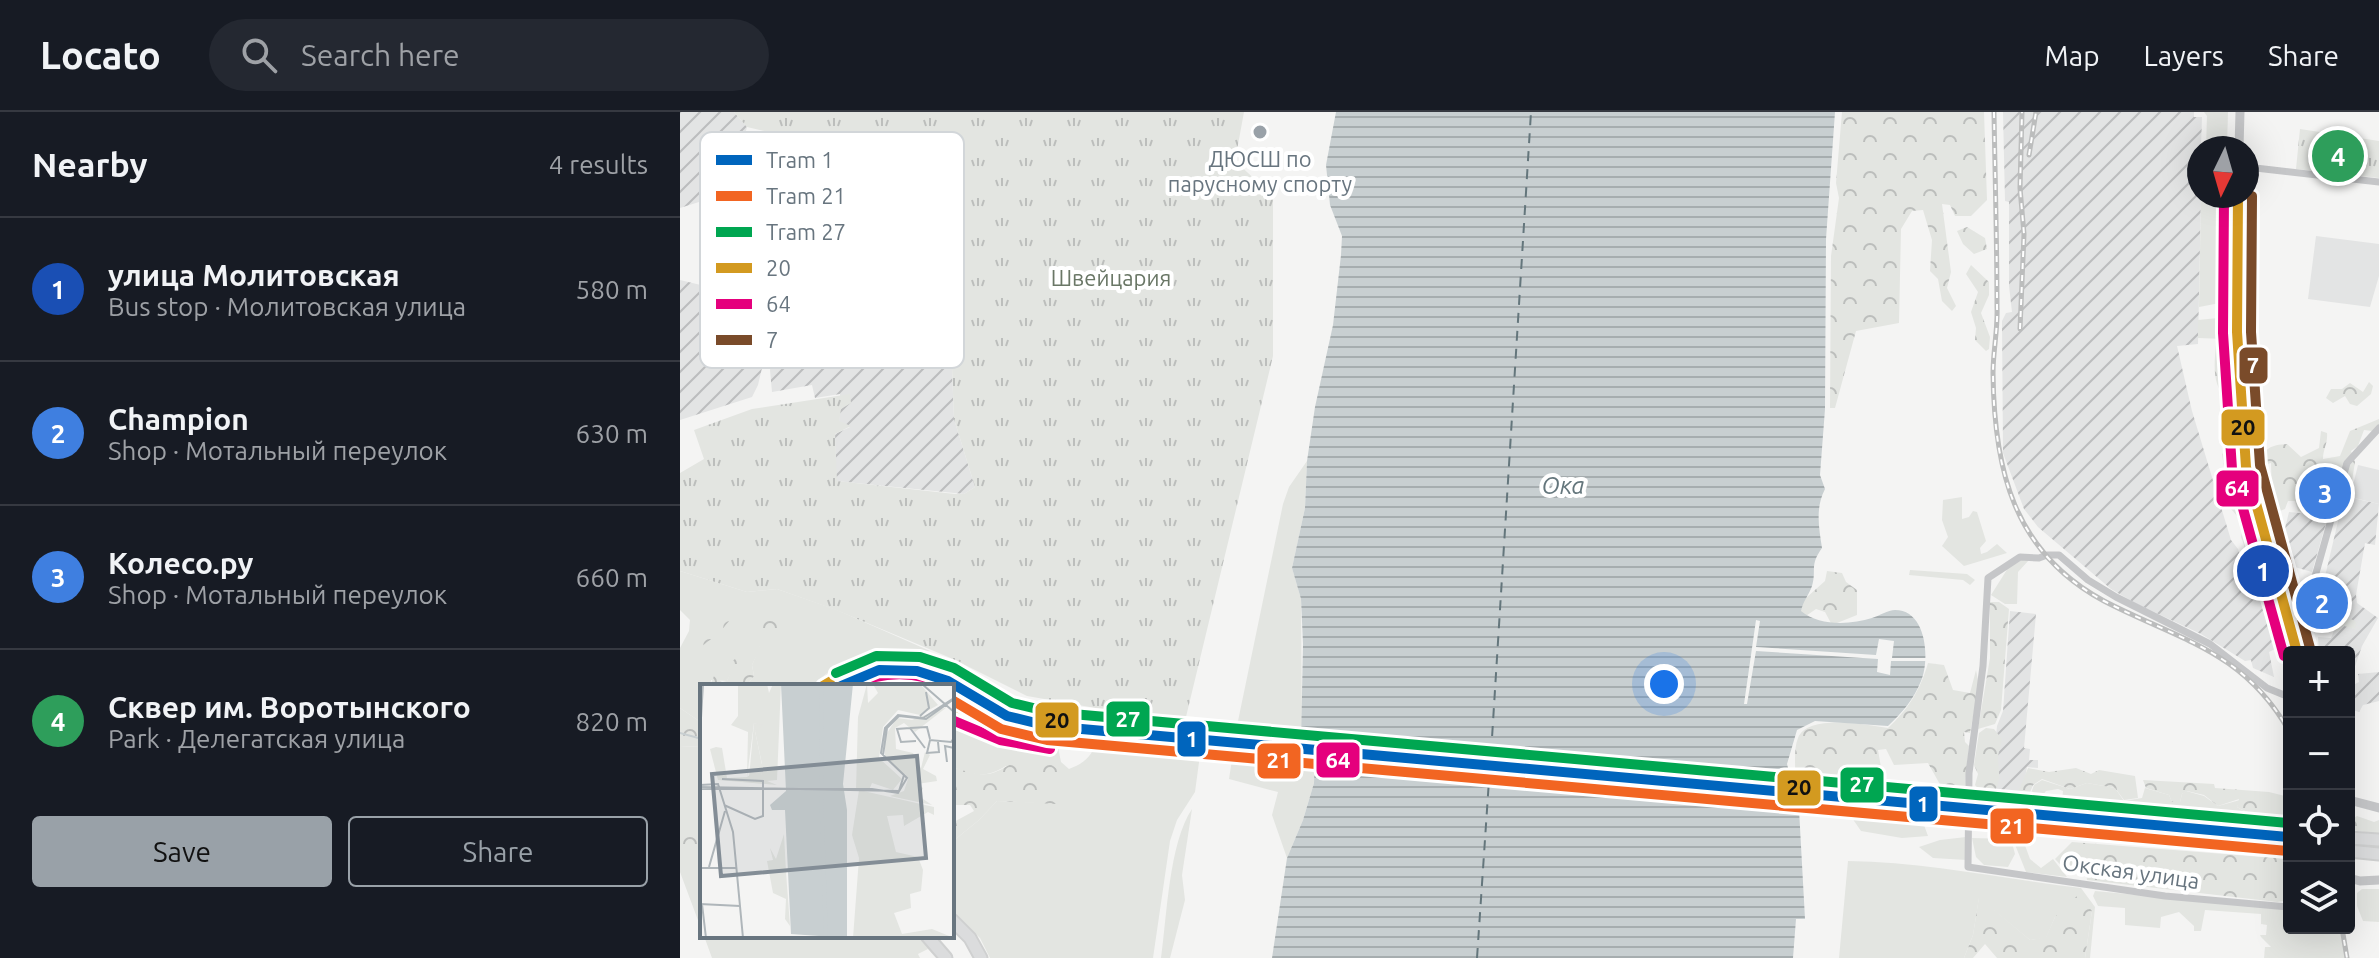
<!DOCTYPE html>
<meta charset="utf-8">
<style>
body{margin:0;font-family:Ubuntu,sans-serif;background:#242831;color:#f1f3f6}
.controls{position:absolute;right:24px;bottom:24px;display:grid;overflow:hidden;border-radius:8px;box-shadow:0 8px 32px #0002}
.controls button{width:72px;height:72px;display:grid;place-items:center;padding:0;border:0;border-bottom:2px solid #363941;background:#171b24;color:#f1f3f6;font:40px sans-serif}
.compass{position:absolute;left:1507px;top:24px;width:72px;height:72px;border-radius:50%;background:#171b24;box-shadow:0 8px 32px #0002;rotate:185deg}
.you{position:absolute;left:984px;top:572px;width:28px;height:28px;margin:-20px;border:6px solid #fff;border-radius:50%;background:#1a73e8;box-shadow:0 0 0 12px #1a73e833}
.badge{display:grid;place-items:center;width:52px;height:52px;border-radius:50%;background:#99a1a8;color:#fff;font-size:26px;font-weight:700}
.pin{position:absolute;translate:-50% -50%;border:4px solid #fff;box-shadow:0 2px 8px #0006}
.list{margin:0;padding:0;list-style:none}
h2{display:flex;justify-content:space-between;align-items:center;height:104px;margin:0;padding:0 32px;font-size:34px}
h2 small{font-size:26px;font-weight:400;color:#9ea1a6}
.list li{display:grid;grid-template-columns:52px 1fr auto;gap:24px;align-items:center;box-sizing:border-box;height:144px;padding:0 32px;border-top:2px solid #363941}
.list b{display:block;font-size:30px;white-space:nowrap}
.list p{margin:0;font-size:26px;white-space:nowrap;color:#9ea1a6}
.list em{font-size:26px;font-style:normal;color:#9ea1a6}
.actions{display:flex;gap:16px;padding:24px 32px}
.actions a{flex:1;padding:18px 0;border:2px solid #99a1a8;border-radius:8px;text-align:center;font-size:28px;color:#99a1a8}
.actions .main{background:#99a1a8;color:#111}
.icon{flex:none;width:44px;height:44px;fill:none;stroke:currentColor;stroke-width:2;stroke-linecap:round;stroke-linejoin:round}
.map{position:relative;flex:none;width:1699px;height:846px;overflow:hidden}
header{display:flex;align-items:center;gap:48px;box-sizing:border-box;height:112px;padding:0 40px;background:#171b24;border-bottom:2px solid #363941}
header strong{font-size:38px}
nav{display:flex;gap:44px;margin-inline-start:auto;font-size:28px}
.search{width:560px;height:72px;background:#242831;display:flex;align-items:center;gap:20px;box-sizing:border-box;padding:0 28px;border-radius:44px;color:#9ea1a6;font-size:30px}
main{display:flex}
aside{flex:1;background:#171b24}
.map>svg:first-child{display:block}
.built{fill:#e3e4e4}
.industrial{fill:url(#industrial-furrows)}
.grass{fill:#e3e5e1}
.forest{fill:url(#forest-crowns)}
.park{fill:url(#park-tufts)}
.water{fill:url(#water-rules)}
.pier{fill:#f4f4f3}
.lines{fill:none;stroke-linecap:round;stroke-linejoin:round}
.stream{stroke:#c8cfd1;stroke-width:2}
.ferry{stroke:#64767c;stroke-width:2;stroke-dasharray:10 8;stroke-linecap:butt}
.primary-casing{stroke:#cfd0d0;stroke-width:15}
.minor{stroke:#c5c6c8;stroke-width:7}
.tertiary{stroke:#c5c6c8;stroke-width:9}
.primary{stroke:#dbdcdd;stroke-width:11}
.rail-casing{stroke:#bcbdbd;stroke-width:5}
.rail{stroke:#fff;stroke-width:2;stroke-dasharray:6;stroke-linecap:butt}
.primary-bridge-casing{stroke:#cfd0d0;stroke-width:15;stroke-linecap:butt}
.primary-bridge{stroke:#dbdcdd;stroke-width:11}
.bus-1-casing{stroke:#fff;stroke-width:16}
.bus-2-casing{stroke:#fff;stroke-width:16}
.bus-3-casing{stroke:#fff;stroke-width:16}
.bus-1{stroke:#d39a20;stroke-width:10}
.bus-2{stroke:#e5007d;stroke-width:10}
.bus-3{stroke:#7a4b2a;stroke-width:10}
.tram-1-casing{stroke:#fff;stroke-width:16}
.tram-2-casing{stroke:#fff;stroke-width:16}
.tram-3-casing{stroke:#fff;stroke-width:16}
.tram-1{stroke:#0065bd;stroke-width:10}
.tram-2{stroke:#f26522;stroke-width:10}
.tram-3{stroke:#00a651;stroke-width:10}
.poi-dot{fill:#99a1a8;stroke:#fff;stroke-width:3}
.labels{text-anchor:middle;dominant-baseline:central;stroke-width:8;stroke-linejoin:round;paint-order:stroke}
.poi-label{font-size:22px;fill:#68757f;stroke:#fff}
.park-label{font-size:22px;fill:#6a7766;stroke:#fff}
.street-label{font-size:22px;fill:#68757f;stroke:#fff}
.water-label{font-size:24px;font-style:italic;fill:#64767c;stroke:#fff}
.inset-river{fill:none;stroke:#c8cfd1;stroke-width:4}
.inset-road{fill:none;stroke:#afb6ba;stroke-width:2}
.view{fill:#838d96;fill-opacity:0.15;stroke:#838d96;stroke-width:4}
.inset-edge{fill:none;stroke:#68757f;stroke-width:4}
.key{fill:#fff;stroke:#d2d6d9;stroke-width:2}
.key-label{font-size:22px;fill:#68757f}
.line-badge{stroke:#fff;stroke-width:3}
.badge-label{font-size:22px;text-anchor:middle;font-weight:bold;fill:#fff}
.pale-badge-label{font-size:22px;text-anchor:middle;font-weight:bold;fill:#111}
</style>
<header>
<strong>Locato</strong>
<div class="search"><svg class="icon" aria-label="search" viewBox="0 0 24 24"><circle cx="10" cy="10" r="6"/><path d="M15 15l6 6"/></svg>Search here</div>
<nav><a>Map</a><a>Layers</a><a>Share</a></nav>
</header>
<main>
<aside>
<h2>Nearby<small>4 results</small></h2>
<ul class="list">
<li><span class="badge" style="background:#1a4fb4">1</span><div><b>улица Молитовская</b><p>Bus stop · Молитовская улица</p></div><em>580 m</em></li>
<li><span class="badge" style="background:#3f7fe0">2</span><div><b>Champion</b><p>Shop · Мотальный переулок</p></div><em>630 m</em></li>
<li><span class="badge" style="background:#3f7fe0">3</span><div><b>Колесо.ру</b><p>Shop · Мотальный переулок</p></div><em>660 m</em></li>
<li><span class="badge" style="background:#2e9e5b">4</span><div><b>Сквер им. Воротынского</b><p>Park · Делегатская улица</p></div><em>820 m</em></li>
</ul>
<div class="actions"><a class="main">Save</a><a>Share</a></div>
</aside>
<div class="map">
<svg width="1699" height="846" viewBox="0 0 1699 846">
<defs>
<pattern id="industrial-furrows" width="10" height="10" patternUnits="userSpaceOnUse" patternTransform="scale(2)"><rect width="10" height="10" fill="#e3e4e4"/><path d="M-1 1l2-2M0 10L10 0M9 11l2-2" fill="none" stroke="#bcbdbe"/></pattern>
<pattern id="forest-crowns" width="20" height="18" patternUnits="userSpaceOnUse" patternTransform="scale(2)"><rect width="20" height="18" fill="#e3e5e1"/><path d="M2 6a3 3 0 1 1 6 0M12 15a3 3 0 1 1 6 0" fill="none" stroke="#bcbebc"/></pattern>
<pattern id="park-tufts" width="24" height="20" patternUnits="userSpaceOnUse" patternTransform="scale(2)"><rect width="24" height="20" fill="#e3e5e1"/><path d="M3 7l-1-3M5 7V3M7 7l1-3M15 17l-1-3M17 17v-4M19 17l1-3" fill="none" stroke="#bcbebc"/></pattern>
<pattern id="water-rules" width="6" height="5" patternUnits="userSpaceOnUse" patternTransform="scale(2)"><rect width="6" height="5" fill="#c8cfd1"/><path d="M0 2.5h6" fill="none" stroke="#a6adaf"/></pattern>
</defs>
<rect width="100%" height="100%" fill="#f4f4f3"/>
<path class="built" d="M1636 124 1699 132V164L1690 195 1628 187Z
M1678 353 1699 358V392L1670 385Z"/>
<path class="industrial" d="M0 0H54L67 15 48 86 19 90 0 96Z
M1323 0H1514V5H1522L1521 36H1519V84H1521L1518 232 1497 234 1512 299 1551 428 1558 437 1569 473 1575 472 1595 537 1589 540 1594 565 1573 556 1571 548 1565 549 1521 522 1455 491 1431 477 1358 415 1344 397 1323 341 1322 209 1326 201 1332 200 1329 174V90L1325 89Z
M125 46 226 62 242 71 269 179 274 307 295 375 284 382 156 369 155 322 170 315 159 310 160 282 135 286 132 273 92 280 90 258 126 108 111 102Z
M0 168 83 188 85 185 98 188 78 273 72 285 0 308Z
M1664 384 1699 392 1695 433 1685 431 1676 483 1677 491 1698 506 1682 534 1670 569 1669 540H1639L1638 525 1651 526 1655 516 1637 510 1638 494Z
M1609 400 1648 404 1632 460 1604 452 1599 441Z
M1330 499 1356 502 1344 636 1350 637 1349 648H1358V656L1347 655 1341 689 1310 686 1317 614 1323 599Z
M1699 560V589L1683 593 1679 600 1669 597 1673 573 1679 570 1678 562Z"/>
<path class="grass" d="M1524 0H1548L1547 36H1526L1527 4Z
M1521 84H1545L1544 185 1540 191 1519 195Z
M1538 206 1543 208 1545 227 1518 226V208Z
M627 349 625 396 612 456 621 487 622 631 636 618 634 671 623 708 607 746 592 703 598 680 549 667 558 609 603 392 609 375Z
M1282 385V407L1289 405 1293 399 1297 400 1306 429 1300 436 1301 442 1307 440 1317 432 1327 441 1284 454 1262 434 1268 425 1262 408 1263 388Z
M1342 448H1349L1338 460 1337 492H1325L1311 483 1328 456Z
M1230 458 1287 462 1295 468 1290 473 1283 468 1229 463Z
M0 459 67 480 97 477 157 498 250 539 205 537 182 542 156 554 131 574H66L74 564 72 553 80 534 53 557 47 569 31 568 30 574H22V611L0 596V536L9 519 10 508 0 498Z
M220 563 238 565 262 574 218 571 172 574 199 564Z
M421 597 524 613 515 680 497 708 490 729 473 846H310L300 826 272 799V730L299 708 317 689 376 691 326 654C305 667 294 663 272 655V600L326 622 377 630 381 650 389 657C421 645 416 626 421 597Z
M22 634V819L0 760V635Z
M1362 668 1390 677 1407 671 1435 676 1444 689 1462 686 1465 676 1489 683 1492 690H1500L1502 682 1506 679 1524 684 1538 694 1560 688 1557 695C1574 706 1589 701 1609 707V717L1381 698 1383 679 1378 677 1366 679 1359 688 1349 687 1354 673Z
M512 697 502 763 505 788 490 846H481C487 804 489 731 512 697Z
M1172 706 1244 713 1248 724 1222 726 1181 719Z
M1286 725 1287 748 1253 746 1239 735 1260 728Z
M1292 726 1331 727 1335 742 1328 755 1304 753 1296 745Z
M1343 728 1350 747 1361 756 1373 747 1387 765 1346 760 1334 730Z
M1168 749C1246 750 1323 767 1401 776L1415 795 1410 846H1405L1412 799 1375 805 1366 826 1350 828 1299 786 1293 823 1284 846H1159Z
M1682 777H1699V810L1683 809 1677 794V781Z
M1415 779 1609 797V816H1661L1666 846H1584L1585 835H1591L1581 825 1580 823H1586L1587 813 1581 812V802L1525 798 1521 819H1514V814L1499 800 1481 805 1480 816 1445 813V796L1418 794 1413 784Z
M24 824H236L245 831 256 846 248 837 238 842 240 846H32Z"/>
<path class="forest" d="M1162 0H1304L1307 88 1291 104H1275L1270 93 1262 92 1271 160 1267 176 1276 194 1272 199 1262 189 1258 167 1250 159 1252 128 1243 98 1232 99 1221 117 1219 211 1176 219 1155 296H1150L1151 144 1159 86 1156 71Z
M1287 115 1305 126 1307 137 1294 142 1283 132 1277 119Z
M1291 153 1309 170V183L1301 201 1310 225 1309 237 1306 239 1295 228 1296 216 1291 200 1298 180 1286 162Z
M1541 228 1545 230 1551 285 1548 289C1532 274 1534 254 1536 233Z
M1689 270 1693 274 1691 282 1677 294 1670 292 1665 284 1653 291 1646 286 1651 277H1662L1670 271 1683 280Z
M1699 307V316L1692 319 1684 318 1678 334 1671 339 1675 350 1672 369 1652 378 1647 376 1646 363 1633 359 1626 364 1622 381 1632 398 1631 403 1618 399 1615 389H1608L1605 397 1600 399 1592 387 1591 351 1580 354C1582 336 1591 333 1607 332L1621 345 1639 336 1641 319 1647 321C1648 331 1643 337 1643 347L1660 344 1670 319Z
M1548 338 1554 340 1568 413 1574 417V429L1578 433V463L1571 470 1564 466 1561 453C1568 443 1565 435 1561 425 1565 412 1559 406 1551 397 1552 377 1544 361 1542 342Z
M1147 459 1162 461 1166 470 1177 478V503L1152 513 1145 500 1136 497 1123 506 1117 494 1145 469Z
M1310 490H1319L1329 497 1321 598 1315 612 1298 617 1310 546Z
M1642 498C1653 503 1667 503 1676 510L1675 517 1664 514 1658 519 1647 516 1644 506 1638 512 1631 510V505Z
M40 501 49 503 50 508 39 521 13 541 5 534 11 520 16 522 25 506Z
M96 504 106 511 96 527 84 530 75 520 84 507Z
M81 534 72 553 74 564 66 574H30L34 564 42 570 47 569 52 557 50 551 70 535Z
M1248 551 1264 553 1273 578 1290 581 1296 558 1299 573 1290 621 1284 620 1285 630 1289 634 1284 684H1270L1262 676 1248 651 1214 653 1206 637 1198 638 1205 678H1179L1172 672 1166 676 1115 670C1116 657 1113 638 1118 626 1128 601 1187 613 1208 616 1228 597 1240 579 1248 551Z
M0 596 22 611V634L0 635Z
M1306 616 1314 617 1322 627C1321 633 1318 641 1318 648 1319 662 1321 668 1314 681L1305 685 1295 673 1298 662 1294 653 1299 621Z
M346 644 368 650 386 664 376 692 317 689 299 708 272 730V711L294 699 290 693H272V655C313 668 309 663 346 644Z
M1348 656 1369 660 1396 656 1411 662 1419 658 1455 664 1458 686 1444 688 1435 676 1407 671 1390 677 1362 667 1353 673 1345 693 1333 692Z
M1463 668 1534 672 1535 676 1589 680 1609 685V706C1589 700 1575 706 1557 695L1559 687 1538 694 1524 683 1507 679 1502 682 1500 690H1492L1489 683 1466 676Z
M1 695 22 721V761L17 753 0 751Z
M1677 704 1694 710 1699 708V722L1671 718 1669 709Z
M1392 730 1609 747V788L1597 790 1407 768 1405 754 1388 761 1375 747Z
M1398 783 1412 799 1405 846H1317L1305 832 1293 846H1284L1293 823 1299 785 1350 828 1366 825 1375 805Z"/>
<path class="park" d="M54 0H564L555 49 593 84V244L505 609 461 604 347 584 273 547 156 498 97 477 67 480 0 459V361L24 347 14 318 72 297 170 282 171 291 161 297 159 309 171 314 155 322 157 369 275 382H284L295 375 274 307 269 179 242 71 226 62 125 46 128 29 67 15Z
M1620 17 1699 29V66L1616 57Z"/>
<path class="water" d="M656 0H1155L1146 127 1145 297 1140 363 1145 377C1135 396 1139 416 1142 436 1129 454 1137 458 1132 474 1129 483 1123 489 1121 499 1139 514 1170 513 1192 506 1199 504 1208 498 1215 498 1247 498 1250 548 1241 569 1234 587 1222 601 1208 614L1135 609 1117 618 1107 652 1119 697 1125 807H1116L1113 846H592L607 746 623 708 634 671 636 619 621 632 623 532 621 487 612 456 625 396 627 349 635 295 653 213 661 143 662 124 650 93 646 53Z"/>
<path class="pier" d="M1076 508 1080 509 1076 535 1196 543 1199 527 1214 529 1212 546H1247V549H1211L1210 563 1197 560 1198 547 1076 539 1067 592H1064Z
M617 624 1115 668 1123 700 630 657 632 627 617 633Z"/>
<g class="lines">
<path class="stream" d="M0 621 22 627"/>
<path class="ferry" d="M811 642 851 0
M797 846 809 668"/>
<g class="primary-casing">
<path id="primary" d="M143 574C185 544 231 538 277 562 300 573 320 590 343 599 358 606 375 607 391 610
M272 593 324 615 390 625
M1669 726 1699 728
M1669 739 1699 742
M272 808 290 826 301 846
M247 824 266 846"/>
</g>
<path class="minor" d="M1567 55 1699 70
M1599 474 1631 480
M1616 532 1667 351 1699 316
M1609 585 1587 576 1530 532 1436 485 1408 468 1379 443H1367L1359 446 1340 445 1308 466 1303 554 1289 661 1288 755 1485 784 1609 795"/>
<path class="tertiary" d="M1559 36 1560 0
M1558 84 1557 220 1566 355 1617 540
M1669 688 1699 696
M1669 766 1680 769 1699 768"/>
<use href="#primary" class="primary"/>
<g class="rail-casing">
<path id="rail" d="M1314 0C1315 65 1317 130 1317 195 1318 217 1313 239 1313 261 1314 357 1333 440 1424 489 1499 528 1563 538 1609 619
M1349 43 1356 0
M1340 217 1344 122 1340 76 1342 0
M1662 816 1667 846"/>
</g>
<use href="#rail" class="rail"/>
<g class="primary-bridge-casing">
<path id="primary-bridge" d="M391 610 1609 720
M390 625 1609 733"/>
</g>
<use href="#primary-bridge" class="primary-bridge"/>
<g class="bus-1-casing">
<path id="bus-1" d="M1558 84 1557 220 1566 355 1617 540
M143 574C193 542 236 539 289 568 309 579 327 593 348 601 362 606 377 608 391 610L1609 720
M272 593 324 615 372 623"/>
</g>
<g class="bus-2-casing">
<path id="bus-2" d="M1544 84 1543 221 1552 357 1604 544
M170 574C204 558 236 559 270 574
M272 575 338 612 390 624 1608 734
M272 608 320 628 370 637"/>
</g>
<g class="bus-3-casing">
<path id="bus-3" d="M1572 84 1571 220 1580 353 1630 536"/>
</g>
<use href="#bus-1" class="bus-1"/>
<use href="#bus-2" class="bus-2"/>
<use href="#bus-3" class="bus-3"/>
<g class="tram-1-casing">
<path id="tram-1" d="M161 574 199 558 237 559 268 569 327 604 368 614 1609 725"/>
</g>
<g class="tram-2-casing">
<path id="tram-2" d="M272 588 321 617 367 628 1608 739"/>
</g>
<g class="tram-3-casing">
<path id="tram-3" d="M156 561 196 544 240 545 274 556 332 591 370 600 1609 711"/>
</g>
<use href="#tram-1" class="tram-1"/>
<use href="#tram-2" class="tram-2"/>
<use href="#tram-3" class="tram-3"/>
</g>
<circle class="poi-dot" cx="580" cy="20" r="8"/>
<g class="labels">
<g class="poi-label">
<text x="580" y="46">ДЮСШ по<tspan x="580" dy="25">парусному спорту</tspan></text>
</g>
<g class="park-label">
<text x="431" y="165">Швейцария</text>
</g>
<g class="street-label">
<text transform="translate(1451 759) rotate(8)">Окская улица</text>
</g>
<g class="water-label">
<text x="883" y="373">Ока</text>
</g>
</g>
<g transform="translate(20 572)">
<rect width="254" height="254" fill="#f4f4f3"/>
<path d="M38 0H67L69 9 73 0H81L77 96 67 97 77 101 18 96 10 65 16 63 22 64 27 94 47 93 48 48 31 41 38 32ZM54 39 59 41 55 47 62 80 56 79 57 85 62 86 61 92 54 88 47 93ZM167 0 168 19 178 9 174 2 178 0H211L221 1 238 21 220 31 198 26 183 43 179 74 202 95 193 106 172 99 169 106H156L158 33ZM247 23 215 48 204 39 195 44 196 65 213 69 221 84 225 68 230 71 223 85 236 92 237 97 217 100 223 104 220 113 232 121 190 112 204 107 208 95 185 73V52L197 34 212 36Z" fill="#e3e5e1" fill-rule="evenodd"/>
<path d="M54 39 63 41 55 47 62 81 57 84 63 83 61 93 54 88 49 94ZM84 150 86 188 90 242 85 235 86 215 73 209 67 177 73 176 70 164 76 175Z" fill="#e3e5e1"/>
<path d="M159 106 234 123V131L228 128 204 142 203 131 187 132 196 168 218 173 223 186 221 207 210 210 211 224 194 229 202 250 232 245 254 254H153L159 174 152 151Z" fill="#e3e5e1"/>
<path d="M81 0H153L143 100 147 126V254L91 250 85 126H72L70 121 86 107Z" fill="#c8cfd1"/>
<path class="inset-river" d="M121 101 122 0M121 107 126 254"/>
<path class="inset-road" d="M222 0 254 28M220 32 229 24 226 8M210 44 227 43 230 55M0 51 3 0M216 57 201 58 197 45 210 44 225 64M238 58 239 68 227 69 230 56 251 58 254 54M247 78 245 62 254 64M22 95 63 97V132L55 135 24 121M0 101 18 100 33 148 43 254M0 103 199 107 204 91 181 69 185 44 198 31 223 34 254 14M0 105H172L198 109 207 94 183 71 187 44 199 32 226 35 254 15M9 183 25 127M0 184H37M0 220 40 222M2 220 6 254"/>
<path class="view" d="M217 72 226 174 21 192 12 90Z"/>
<rect width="254" height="254" class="inset-edge"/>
</g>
<rect x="20" y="20" width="264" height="236" rx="12" class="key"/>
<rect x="36" y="43" width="36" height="10" fill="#0065bd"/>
<rect x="36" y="79" width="36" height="10" fill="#f26522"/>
<rect x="36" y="115" width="36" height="10" fill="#00a651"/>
<rect x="36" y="151" width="36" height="10" fill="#d39a20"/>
<rect x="36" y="187" width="36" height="10" fill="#e5007d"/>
<rect x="36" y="223" width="36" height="10" fill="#7a4b2a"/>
<g class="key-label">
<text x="86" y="56">Tram 1</text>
<text x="86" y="92">Tram 21</text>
<text x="86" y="128">Tram 27</text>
<text x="86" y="164">20</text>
<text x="86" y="200">64</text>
<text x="86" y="236">7</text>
</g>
<g class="line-badge">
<rect x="1558" y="234" width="31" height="39" rx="8" fill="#7a4b2a"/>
<rect x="1540" y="296" width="46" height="39" rx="8" fill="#d39a20"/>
<rect x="1535" y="357" width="45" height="39" rx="8" fill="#e5007d"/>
<rect x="425" y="588" width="46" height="38" rx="8" fill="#00a651"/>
<rect x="354" y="589" width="46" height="38" rx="8" fill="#d39a20"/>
<rect x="496" y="608" width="31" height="38" rx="8" fill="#0065bd"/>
<rect x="635" y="629" width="46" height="38" rx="8" fill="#e5007d"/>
<rect x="576" y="630" width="46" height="38" rx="8" fill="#f26522"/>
<rect x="1159" y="654" width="46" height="38" rx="8" fill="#00a651"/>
<rect x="1096" y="657" width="46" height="38" rx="8" fill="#d39a20"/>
<rect x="1228" y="673" width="31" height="38" rx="8" fill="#0065bd"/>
<rect x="1309" y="695" width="46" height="38" rx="8" fill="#f26522"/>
</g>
<g class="badge-label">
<text x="1573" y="261">7</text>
<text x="1557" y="384">64</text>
<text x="448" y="615">27</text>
<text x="512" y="635">1</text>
<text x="658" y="656">64</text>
<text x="599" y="656">21</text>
<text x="1182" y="680">27</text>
<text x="1243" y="700">1</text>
<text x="1332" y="722">21</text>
</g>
<g class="pale-badge-label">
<text x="1563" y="323">20</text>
<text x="377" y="616">20</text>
<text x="1119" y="683">20</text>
</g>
</svg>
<div class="controls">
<button>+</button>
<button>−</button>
<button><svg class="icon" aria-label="locate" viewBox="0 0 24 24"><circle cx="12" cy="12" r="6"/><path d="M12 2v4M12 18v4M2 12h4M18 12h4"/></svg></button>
<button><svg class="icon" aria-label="layers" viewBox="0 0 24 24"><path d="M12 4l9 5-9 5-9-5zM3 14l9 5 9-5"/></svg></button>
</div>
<svg class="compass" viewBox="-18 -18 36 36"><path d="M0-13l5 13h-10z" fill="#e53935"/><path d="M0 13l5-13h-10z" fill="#9ea1a6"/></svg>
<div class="you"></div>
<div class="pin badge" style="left:1583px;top:459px;background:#1a4fb4">1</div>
<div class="pin badge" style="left:1642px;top:491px;background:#3f7fe0">2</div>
<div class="pin badge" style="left:1645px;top:381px;background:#3f7fe0">3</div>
<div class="pin badge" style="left:1658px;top:44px;background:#2e9e5b">4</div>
</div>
</main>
